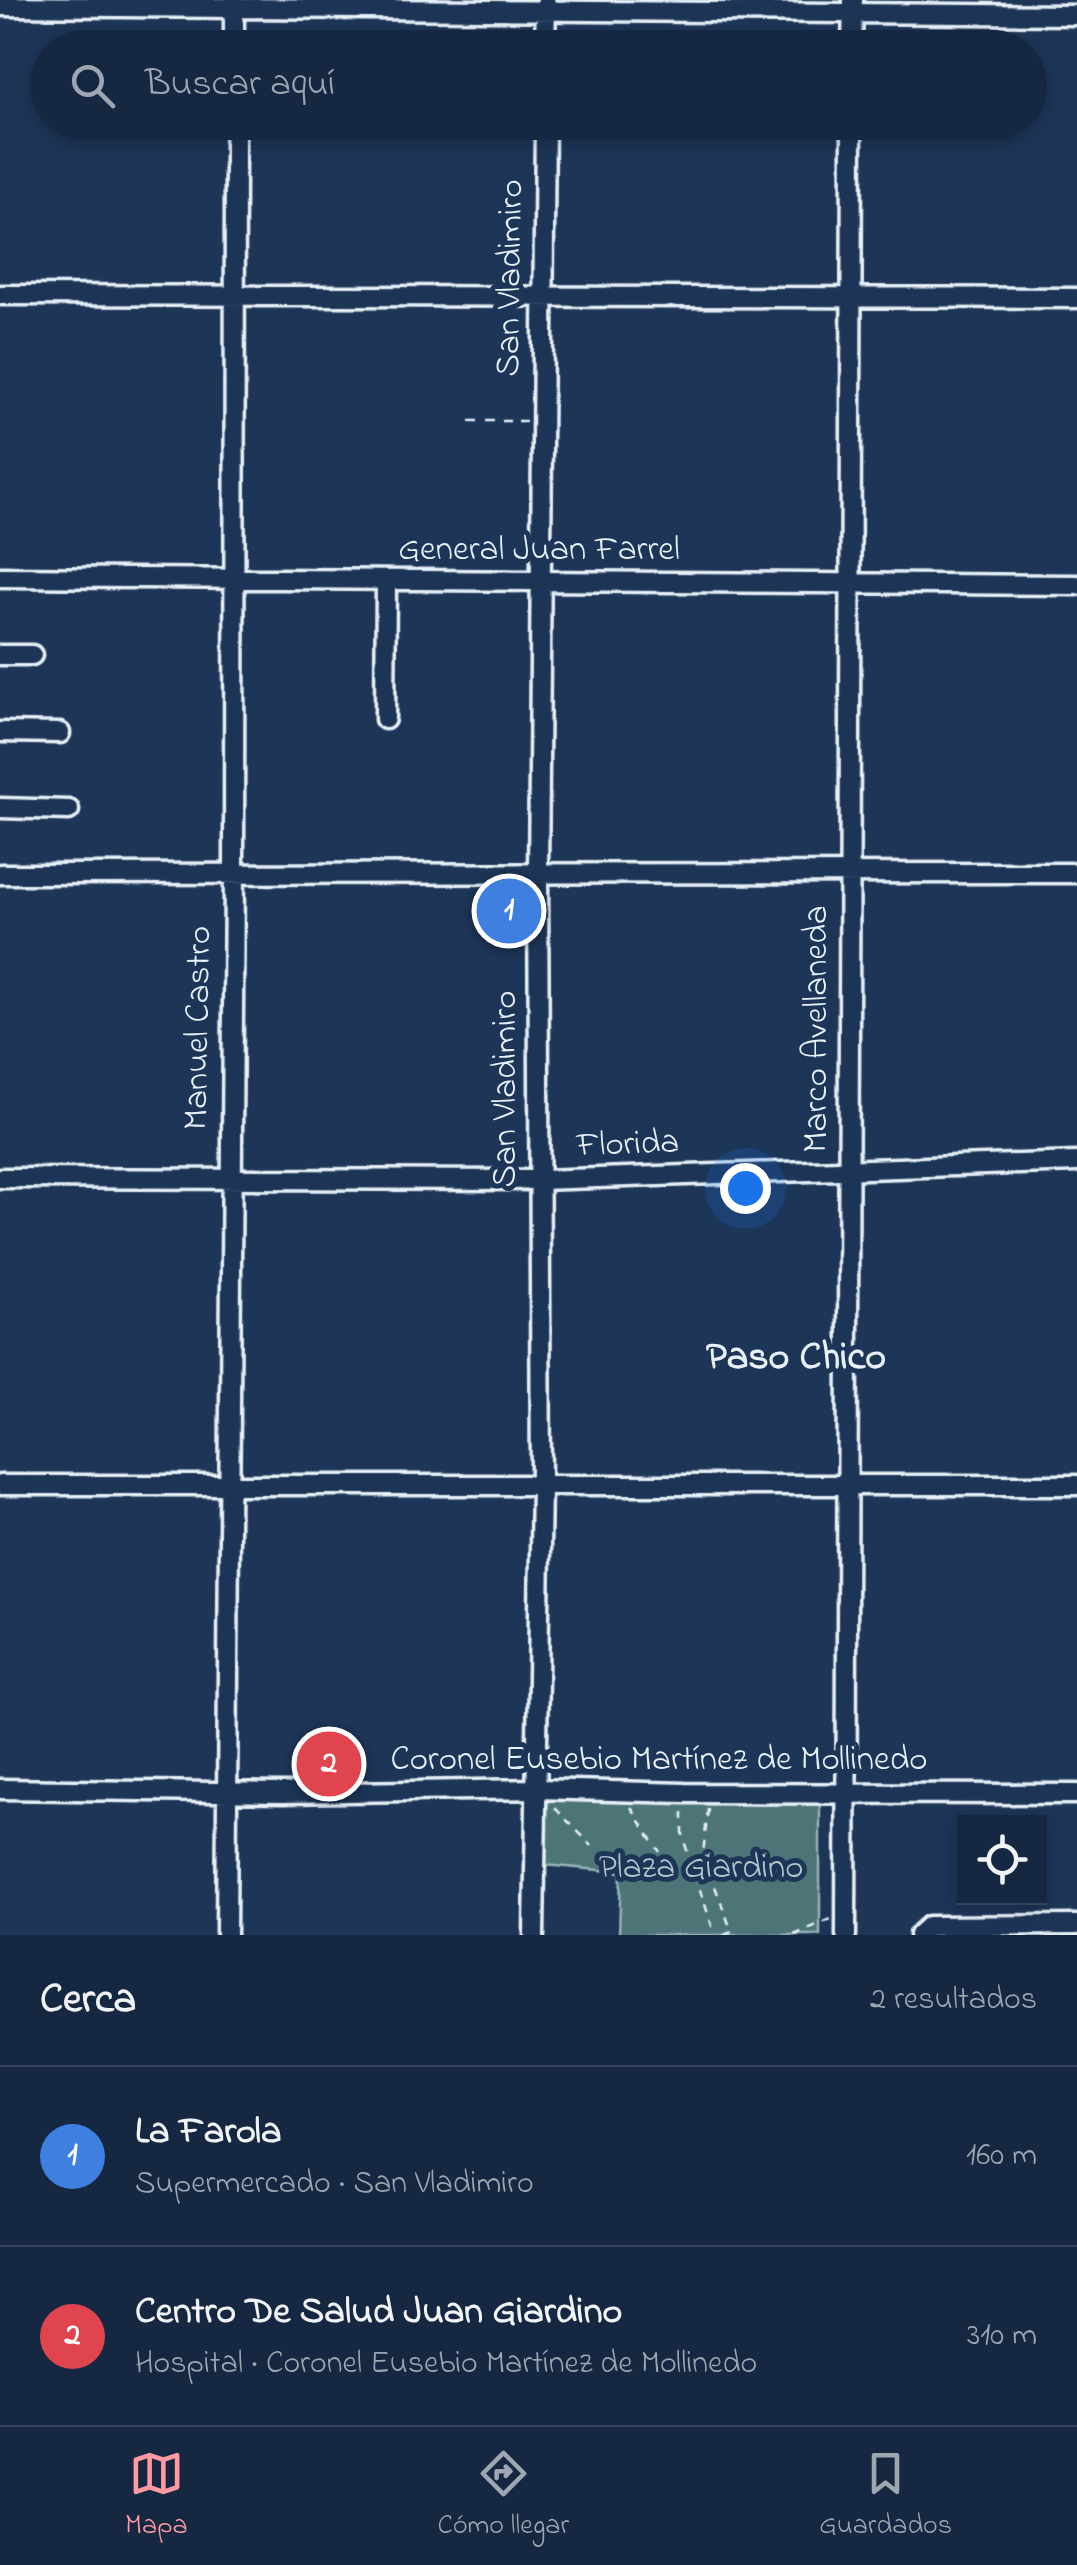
<!DOCTYPE html>
<html lang="es">
<meta charset="utf-8">
<style>
body{margin:0;font-family:"Indie Flower",sans-serif;background:#1f3048;color:#f1f3f6}
.controls{position:absolute;right:30px;bottom:30px;display:grid;overflow:hidden;border-radius:0px;box-shadow:0 5px 15px #0003}
.controls button{width:90px;height:90px;display:grid;place-items:center;padding:0;border:0;border-bottom:2px solid #35445a;background:#162841;color:#f1f3f6;font:50px sans-serif}
.you{position:absolute;left:745px;top:1188px;width:35px;height:35px;margin:-25px;border:8px solid #fff;border-radius:50%;background:#1a73e8;box-shadow:0 0 0 15px #1a73e833}
.badge{display:grid;place-items:center;width:65px;height:65px;border-radius:50%;background:#ff9aa2;color:#fff;font-size:32px;font-weight:700}
.pin{position:absolute;translate:-50% -50%;border:5px solid #fff;box-shadow:0 2px 10px #0006}
.list{margin:0;padding:0;list-style:none}
h2{display:flex;justify-content:space-between;align-items:center;height:130px;margin:0;padding:0 40px;font-size:42px}
h2 small{font-size:32px;font-weight:400;color:#9ea6b1}
.list li{display:grid;grid-template-columns:65px 1fr auto;gap:30px;align-items:center;box-sizing:border-box;height:180px;padding:0 40px;border-top:2px solid #35445a}
.list b{display:block;font-size:38px;white-space:nowrap}
.list p{margin:0;font-size:32px;white-space:nowrap;color:#9ea6b1}
.list em{font-size:32px;font-style:normal;color:#9ea6b1}
.icon{flex:none;width:55px;height:55px;fill:none;stroke:currentColor;stroke-width:2;stroke-linecap:round;stroke-linejoin:round}
.map{position:relative;flex:none;width:1077px;height:1935px;overflow:hidden}
.search{position:absolute;background:#162841;box-shadow:0 5px 15px #0003;left:30px;right:30px;top:30px;height:110px;display:flex;align-items:center;gap:25px;box-sizing:border-box;padding:0 35px;border-radius:55px;color:#9ea6b1;font-size:38px}
.sheet{height:490px;background:#162841}
nav{display:flex;justify-content:space-around;align-items:center;box-sizing:border-box;height:140px;border-top:2px solid #35445a;background:#162841;font-size:28px;color:#9ea6b1}
nav a{display:grid;justify-items:center;gap:5px}
nav .on{color:#ff9aa2}
.map>svg:first-child{display:block}
.green{fill:#4e7578;stroke:#9bb3b8;stroke-width:2.5}
.building{fill:#62606c;stroke:#e8f1f8;stroke-width:2.5}
.lines{fill:none;stroke-linecap:round;stroke-linejoin:round}
.minor-casing{stroke:#e8f1f8;stroke-width:25}
.path{stroke:#e8f1f8;stroke-width:2.5;stroke-dasharray:8 8;stroke-linecap:butt}
.minor{stroke:#1d3557;stroke-width:18}
.labels{text-anchor:middle;dominant-baseline:central;stroke-width:10;stroke-linejoin:round;paint-order:stroke}
.street-label{font-size:35px;fill:#e8f1f8;stroke:#1d3557}
.park-label{font-size:35px;fill:#b2c6cb;stroke:#1d3557}
.quarter-label{font-size:40px;font-weight:bold;fill:#e8f1f8;stroke:#1d3557}
</style>
<div class="map">
<svg width="1077" height="1935" viewBox="0 0 1077 1935">
<rect width="100%" height="100%" fill="#1d3557"/>
<filter id="ink" filterUnits="userSpaceOnUse"><feTurbulence type="fractalNoise" baseFrequency=".01" numOctaves="2"/><feDisplacementMap in="SourceGraphic" scale="20" xChannelSelector="R" yChannelSelector="G"/><feConvolveMatrix kernelMatrix="1 2 1 2 8 2 1 2 1" color-interpolation-filters="sRGB"/></filter>
<g filter="url(#ink)">
<path class="green" d="M545 1799 820 1801V1935H619L621 1872 545 1865Z"/>
<path class="building" d="M497 900 515 901 526 910V916L496 915Z"/>
<g class="lines">
<g class="minor-casing">
<path id="minor" d="M234 0V48
M0 6 1077 15
M545 48 546 3
M852 48 853 0
M0 295 1077 298
M0 577 1077 585
M0 655H32
M385 719 386 581
M0 732 60 733
M0 808 69 810
M0 874 1077 873
M0 1178 539 1180 1077 1162
M0 1485H1077
M0 1789 282 1793 537 1789 685 1793 1077 1794
M226 1935 234 875 235 122
M534 1935 541 1485 538 876 545 122
M846 1935 852 122
M919 1935 929 1926 1077 1925"/>
</g>
<path class="path" d="M470 421H526
M631 1807 660 1852
M555 1808 592 1846
M708 1809 703 1854 732 1932
M683 1812V1838L715 1935
M724 1935 732 1932 734 1935
M794 1935 831 1919"/>
<use href="#minor" class="minor"/>
</g>
</g>
<g class="labels">
<g class="street-label">
<text transform="translate(511 278) rotate(-89)">San Vladimiro</text>
<text x="539" y="550">General Juan Farrel</text>
<text transform="translate(199 1028) rotate(-89)">Manuel Castro</text>
<text transform="translate(817 1029) rotate(-90)">Marco Avellaneda</text>
<text transform="translate(506 1089) rotate(-90)">San Vladimiro</text>
<text transform="translate(628 1145) rotate(-2)">Florida</text>
<text x="659" y="1760">Coronel Eusebio Martínez de Mollinedo</text>
</g>
<g class="park-label">
<text x="701" y="1868">Plaza Giardino</text>
</g>
<g class="quarter-label">
<text x="796" y="1358">Paso Chico</text>
</g>
</g>
</svg>
<div class="controls">
<button><svg class="icon" aria-label="locate" viewBox="0 0 24 24"><circle cx="12" cy="12" r="6"/><path d="M12 2v4M12 18v4M2 12h4M18 12h4"/></svg></button>
</div>
<div class="you"></div>
<div class="pin badge" style="left:509px;top:911px;background:#3f7fe0">1</div>
<div class="pin badge" style="left:329px;top:1764px;background:#e0444e">2</div>
<div class="search"><svg class="icon" aria-label="search" viewBox="0 0 24 24"><circle cx="10" cy="10" r="6"/><path d="M15 15l6 6"/></svg>Buscar aquí</div>
</div>
<section class="sheet">
<h2>Cerca<small>2 resultados</small></h2>
<ul class="list">
<li><span class="badge" style="background:#3f7fe0">1</span><div><b>La Farola</b><p>Supermercado · San Vladimiro</p></div><em>160 m</em></li>
<li><span class="badge" style="background:#e0444e">2</span><div><b>Centro De Salud Juan Giardino</b><p>Hospital · Coronel Eusebio Martínez de Mollinedo</p></div><em>310 m</em></li>
</ul>
</section>
<nav>
<a class="on"><svg class="icon" aria-label="map" viewBox="0 0 24 24"><path d="M3 6l6-2 6 2 6-2v14l-6 2-6-2-6 2zM9 4v14M15 6v14"/></svg>Mapa</a>
<a><svg class="icon" aria-label="directions" viewBox="0 0 24 24"><path d="M12 3l9 9-9 9-9-9zM9 14v-3h6M13 9l2 2-2 2"/></svg>Cómo llegar</a>
<a><svg class="icon" aria-label="saved" viewBox="0 0 24 24"><path d="M7 4h10v16l-5-4-5 4z"/></svg>Guardados</a>
</nav>
